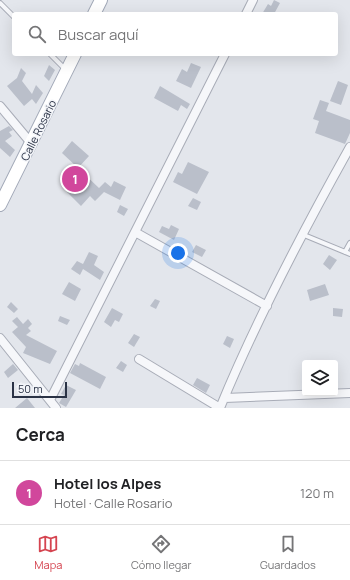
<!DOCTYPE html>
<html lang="es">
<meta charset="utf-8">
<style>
body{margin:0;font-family:Manrope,sans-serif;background:#f2f2f2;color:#202124}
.controls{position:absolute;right:12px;bottom:12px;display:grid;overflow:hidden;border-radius:4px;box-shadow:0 4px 16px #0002}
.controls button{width:36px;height:36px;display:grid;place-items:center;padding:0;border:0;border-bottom:1px solid #e0e0e0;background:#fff;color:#202124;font:20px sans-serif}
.scale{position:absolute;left:12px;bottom:10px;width:55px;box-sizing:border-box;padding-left:4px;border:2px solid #2a3245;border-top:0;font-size:11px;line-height:14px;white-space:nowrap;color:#2a3245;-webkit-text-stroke:3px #f3f5f9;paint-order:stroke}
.you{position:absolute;left:178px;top:253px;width:14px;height:14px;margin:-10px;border:3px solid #fff;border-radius:50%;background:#1a73e8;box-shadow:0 0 0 6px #1a73e833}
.badge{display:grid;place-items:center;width:26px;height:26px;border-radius:50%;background:#d54450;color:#fff;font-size:13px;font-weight:700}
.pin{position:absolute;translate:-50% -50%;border:2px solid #fff;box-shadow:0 1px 4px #0006}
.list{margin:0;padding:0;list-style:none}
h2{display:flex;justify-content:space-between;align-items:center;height:52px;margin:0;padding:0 16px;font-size:17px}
h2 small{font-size:13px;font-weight:400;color:#757577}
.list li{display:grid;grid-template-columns:26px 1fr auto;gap:12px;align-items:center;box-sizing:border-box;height:64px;padding:0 16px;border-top:1px solid #e0e0e0}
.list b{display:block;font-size:15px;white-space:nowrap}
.list p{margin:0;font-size:13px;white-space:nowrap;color:#757577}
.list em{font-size:13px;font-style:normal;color:#757577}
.icon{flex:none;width:22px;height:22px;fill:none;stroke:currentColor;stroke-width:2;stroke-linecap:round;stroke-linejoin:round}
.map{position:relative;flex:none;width:350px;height:408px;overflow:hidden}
.search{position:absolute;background:#fff;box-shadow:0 4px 16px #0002;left:12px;right:12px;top:12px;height:44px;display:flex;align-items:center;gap:10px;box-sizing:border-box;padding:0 14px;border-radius:4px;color:#757577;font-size:15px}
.sheet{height:116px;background:#fff}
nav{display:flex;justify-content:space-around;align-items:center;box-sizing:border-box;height:56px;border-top:1px solid #e0e0e0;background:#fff;font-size:11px;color:#757577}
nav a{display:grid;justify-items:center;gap:2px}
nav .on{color:#d54450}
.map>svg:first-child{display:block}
.building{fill:#babfca}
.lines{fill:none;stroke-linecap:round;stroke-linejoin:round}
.service-casing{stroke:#a8acb7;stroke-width:6}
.minor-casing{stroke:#a8acb7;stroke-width:10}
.primary-casing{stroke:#a2a9b8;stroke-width:14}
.service{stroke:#f6f7fa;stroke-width:4}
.minor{stroke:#f6f7fa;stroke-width:8}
.primary{stroke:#fff;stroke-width:12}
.labels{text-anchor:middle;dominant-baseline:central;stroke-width:3;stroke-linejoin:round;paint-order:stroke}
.street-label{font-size:11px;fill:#2a3245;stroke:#f3f5f9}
</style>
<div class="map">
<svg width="350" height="408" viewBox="0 0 350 408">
<rect width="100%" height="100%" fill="#e3e6ec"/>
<path class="building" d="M274 0 280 3 274 14H262L268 4 271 6Z
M191 63 201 67 191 88 176 81 182 69 187 72Z
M49 65 55 70 49 81 44 76Z
M21 68 26 73 22 81 32 94 36 85 43 93 36 104 32 99 24 106 7 86 17 78Z
M338 81 348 85 341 105 330 101Z
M160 86 190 104 187 109 181 105 178 111 154 98Z
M320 100 329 103 326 111 350 120V133L345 144 315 133 319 121 313 119Z
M9 126 13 130 9 132 12 136 5 141 15 150 10 157 0 148V131Z
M72 141 89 156 78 168 62 153Z
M188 162 209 172 197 194 173 182 178 172 182 174Z
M79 169 99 188 105 182 111 187 114 181 126 187 120 200 104 192 95 201 90 196 81 206 66 191 75 182 71 178Z
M193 198 201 202 197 210 188 206Z
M120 205 128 209 124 216 117 212Z
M171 225 179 229 174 240 159 232 162 226 169 229Z
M196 245 206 250 202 257 192 252Z
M89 252 98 256 94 265 104 272 100 280 83 269 80 275 71 269 77 261 83 264Z
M329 255 337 260 330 270 323 264Z
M69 282 81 289 75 301 62 294Z
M325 284 329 295 310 301 307 290Z
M155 299 160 301 156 309 150 306Z
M11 302 18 309 14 313 7 307Z
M112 308 123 314 119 322 115 320 111 327 104 322Z
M333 308 343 309 342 317 333 316Z
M60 316 70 320 67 325 58 321Z
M17 317 23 324 28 319 32 324 28 328 31 331 26 335 57 351 50 364 23 353 26 347 12 332 18 327 12 321Z
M134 334 140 337 134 347 128 343Z
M227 336 234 339 230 348 223 344Z
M121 361 127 365 123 372 116 368Z
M80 363 106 377 100 389 70 373 75 364 79 366Z
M13 364 18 370 8 378 4 372Z
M197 378 210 385 206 393 193 385Z
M66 385 76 390 66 407 59 403 64 395 61 394Z
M27 398 35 408H15Z"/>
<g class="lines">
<g class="service-casing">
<path id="service" d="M0 3 14 17
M50 54 65 69
M304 235 350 254
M345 252 350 243"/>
</g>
<g class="minor-casing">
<path id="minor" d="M246 14 253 0
M0 106 31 143
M135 232 267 306
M0 338 56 408
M139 359 220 408
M225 398 350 393
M50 400 225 54
M220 408C257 318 303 231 350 147"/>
</g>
<g class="primary-casing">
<path id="primary" d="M94 14 101 0
M0 205 75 54"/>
</g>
<use href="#service" class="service"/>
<use href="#minor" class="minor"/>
<use href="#primary" class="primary"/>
</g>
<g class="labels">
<g class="street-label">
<text transform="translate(38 130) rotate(-64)">Calle Rosario</text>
</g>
</g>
</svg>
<div class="controls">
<button><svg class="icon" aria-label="layers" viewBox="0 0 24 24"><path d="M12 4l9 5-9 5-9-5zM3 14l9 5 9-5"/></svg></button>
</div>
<div class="scale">50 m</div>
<div class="you"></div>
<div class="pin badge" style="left:75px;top:179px;background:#d1479c">1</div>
<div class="search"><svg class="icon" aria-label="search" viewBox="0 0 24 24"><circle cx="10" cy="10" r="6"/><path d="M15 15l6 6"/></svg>Buscar aquí</div>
</div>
<section class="sheet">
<h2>Cerca<small></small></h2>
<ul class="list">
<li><span class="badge" style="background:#d1479c">1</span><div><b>Hotel los Alpes</b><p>Hotel · Calle Rosario</p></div><em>120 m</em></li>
</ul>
</section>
<nav>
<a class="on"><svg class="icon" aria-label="map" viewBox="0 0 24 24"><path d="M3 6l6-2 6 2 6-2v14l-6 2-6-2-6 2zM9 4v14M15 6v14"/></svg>Mapa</a>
<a><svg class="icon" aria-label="directions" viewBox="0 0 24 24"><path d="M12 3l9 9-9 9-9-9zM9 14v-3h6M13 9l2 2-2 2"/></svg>Cómo llegar</a>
<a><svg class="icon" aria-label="saved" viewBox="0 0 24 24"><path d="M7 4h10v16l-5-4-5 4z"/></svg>Guardados</a>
</nav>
